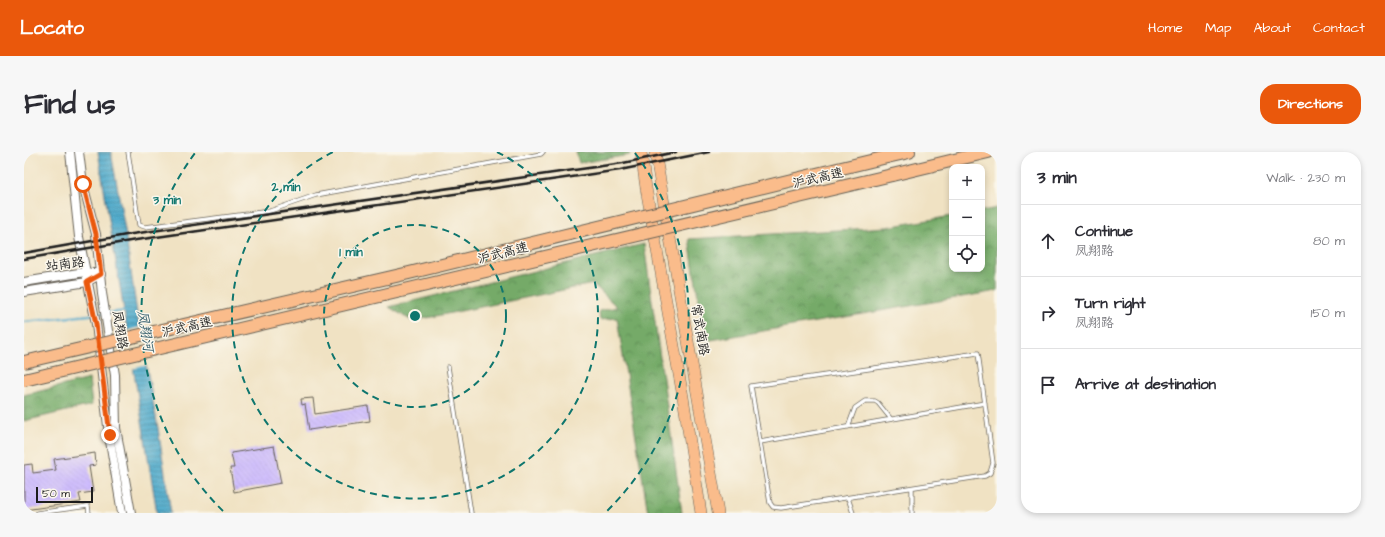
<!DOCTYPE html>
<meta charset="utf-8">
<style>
body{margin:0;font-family:"Architects Daughter","LXGW WenKai TC",sans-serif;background:#f7f7f7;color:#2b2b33}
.controls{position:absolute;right:12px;top:12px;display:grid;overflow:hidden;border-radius:8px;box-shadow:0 2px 6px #0003}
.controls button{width:36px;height:36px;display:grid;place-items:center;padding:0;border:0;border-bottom:1px solid #e1e1e2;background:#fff;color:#2b2b33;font:20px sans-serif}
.scale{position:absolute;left:12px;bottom:10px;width:57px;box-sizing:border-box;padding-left:4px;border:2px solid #1c1c1c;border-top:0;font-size:11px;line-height:14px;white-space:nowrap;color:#1c1c1c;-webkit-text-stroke:3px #fbf7ec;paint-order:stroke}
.stop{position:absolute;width:12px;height:12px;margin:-9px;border:3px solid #ea580c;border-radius:50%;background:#fff}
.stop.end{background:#ea580c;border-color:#fff;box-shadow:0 1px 4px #0008}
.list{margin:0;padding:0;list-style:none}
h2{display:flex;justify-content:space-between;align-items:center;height:52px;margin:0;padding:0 16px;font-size:17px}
h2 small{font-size:13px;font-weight:400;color:#7c7c81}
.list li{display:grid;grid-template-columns:26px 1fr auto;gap:12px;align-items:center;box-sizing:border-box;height:72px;padding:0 16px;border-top:1px solid #e1e1e2}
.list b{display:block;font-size:15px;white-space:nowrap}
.list p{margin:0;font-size:13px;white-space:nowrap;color:#7c7c81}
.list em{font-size:13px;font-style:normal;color:#7c7c81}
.icon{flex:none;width:22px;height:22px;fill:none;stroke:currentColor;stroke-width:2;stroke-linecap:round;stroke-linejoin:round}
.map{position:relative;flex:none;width:973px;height:361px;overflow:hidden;border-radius:16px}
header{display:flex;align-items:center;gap:24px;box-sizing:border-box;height:56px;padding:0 20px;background:#ea580c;color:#fff}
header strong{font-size:19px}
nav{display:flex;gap:22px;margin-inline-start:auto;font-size:14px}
.intro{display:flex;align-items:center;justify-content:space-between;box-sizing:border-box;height:96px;padding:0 24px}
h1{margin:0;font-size:28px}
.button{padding:10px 18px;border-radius:16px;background:#ea580c;color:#fff;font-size:14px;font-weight:700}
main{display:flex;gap:24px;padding:0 24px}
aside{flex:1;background:#fff;border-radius:16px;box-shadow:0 2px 6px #0003}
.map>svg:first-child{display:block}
.forest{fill:url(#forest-crowns);stroke:#486342}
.water{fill:url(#water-rules);stroke:#346273}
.pier{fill:#f0e2c3}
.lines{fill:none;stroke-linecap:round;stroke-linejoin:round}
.stream{stroke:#4ba8ca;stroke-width:2.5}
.building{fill:url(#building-back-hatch)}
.service-casing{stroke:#666156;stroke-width:5}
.tertiary-casing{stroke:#666156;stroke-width:10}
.primary-casing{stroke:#666156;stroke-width:12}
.motorway-casing{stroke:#666156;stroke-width:14}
.service{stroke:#fff;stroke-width:3.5}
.tertiary{stroke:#fff;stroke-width:8}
.primary{stroke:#fabc8b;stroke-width:11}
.motorway{stroke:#fabc8b;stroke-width:12}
.rail{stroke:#1c1c1c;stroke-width:2.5}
.motorway-bridge-casing{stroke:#666156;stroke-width:14;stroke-linecap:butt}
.motorway-bridge{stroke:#fabc8b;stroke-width:12}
.route{stroke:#ea580c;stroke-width:5}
.ring{fill:none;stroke:#0f766e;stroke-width:2;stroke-dasharray:7 5}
.labels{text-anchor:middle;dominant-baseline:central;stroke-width:3;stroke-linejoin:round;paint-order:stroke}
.street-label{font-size:13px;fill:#1c1c1c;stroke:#fbf7ec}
.water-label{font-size:14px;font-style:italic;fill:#315b6a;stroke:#fbf7ec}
.centre{fill:#0f766e;stroke:#fbf7ec;stroke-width:2}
.ring-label{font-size:12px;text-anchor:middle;font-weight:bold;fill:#0f766e;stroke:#fbf7ec;stroke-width:3;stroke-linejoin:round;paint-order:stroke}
</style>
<header>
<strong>Locato</strong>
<nav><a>Home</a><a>Map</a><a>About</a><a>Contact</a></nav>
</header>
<div class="intro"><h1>Find us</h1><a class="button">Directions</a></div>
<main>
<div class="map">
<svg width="973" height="361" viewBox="0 0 973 361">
<defs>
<pattern id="forest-crowns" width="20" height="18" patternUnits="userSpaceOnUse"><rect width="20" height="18" fill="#74aa68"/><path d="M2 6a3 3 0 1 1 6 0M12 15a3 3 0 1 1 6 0" fill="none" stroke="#5e8a55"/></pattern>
<pattern id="water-rules" width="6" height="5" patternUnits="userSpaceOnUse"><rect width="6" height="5" fill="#4ba8ca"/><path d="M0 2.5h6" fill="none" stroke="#3e88a3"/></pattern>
<pattern id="building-back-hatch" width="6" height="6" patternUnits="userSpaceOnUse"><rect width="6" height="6" fill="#c6b2ff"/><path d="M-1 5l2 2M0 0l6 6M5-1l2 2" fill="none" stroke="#aa98da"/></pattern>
</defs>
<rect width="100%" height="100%" fill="#fbf7ec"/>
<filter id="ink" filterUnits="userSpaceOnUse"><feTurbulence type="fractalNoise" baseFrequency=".025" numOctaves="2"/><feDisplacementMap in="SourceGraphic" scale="8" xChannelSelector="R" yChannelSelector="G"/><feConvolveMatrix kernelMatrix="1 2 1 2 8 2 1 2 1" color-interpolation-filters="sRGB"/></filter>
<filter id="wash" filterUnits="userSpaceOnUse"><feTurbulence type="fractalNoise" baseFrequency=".012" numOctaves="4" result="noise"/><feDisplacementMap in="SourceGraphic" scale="16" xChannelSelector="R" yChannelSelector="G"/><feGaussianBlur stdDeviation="0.9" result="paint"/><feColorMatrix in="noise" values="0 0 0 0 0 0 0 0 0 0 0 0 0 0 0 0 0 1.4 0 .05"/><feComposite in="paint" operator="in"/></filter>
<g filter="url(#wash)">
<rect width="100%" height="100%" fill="#f0e2c3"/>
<path class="forest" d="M552 0H605L606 3 555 11Z
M973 56V139L681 189 665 87 863 75 928 64V117H958V59Z
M620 92 658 361H624L593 166 576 168 575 159 593 155 569 132 388 169 365 155Z
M65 227 68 253 0 269V243Z"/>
<path class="water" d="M74 0H87L101 78 115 175 134 276 147 361H133Z"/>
<path class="pier" d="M117 175 124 213 107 217 101 179Z"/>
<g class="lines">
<path class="stream" d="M0 170 102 159"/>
</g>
<g id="blocks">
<path class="building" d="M289 246 291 262 344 254 346 269 285 278 281 252 278 253 277 247Z
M250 294 257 331 210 340 206 316H210L207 301Z
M71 301 72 313 65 314 69 340 55 342 57 350 0 358V313L8 312 9 321 32 318 30 307Z"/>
</g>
</g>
<g filter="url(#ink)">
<use href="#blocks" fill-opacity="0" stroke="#666156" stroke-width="1"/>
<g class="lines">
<g class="service-casing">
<path id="service" d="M104 0 115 73 121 75 246 59 292 43 517 2 519 0
M954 201 969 311 966 321 961 324 757 356 749 355 746 351 727 234Z
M424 215 447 361
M824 275 831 256 841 249H851L854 251 867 267
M736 290 961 251
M888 336V361
M824 346 829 361
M13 361 64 354 65 361"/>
</g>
<g class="tertiary-casing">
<path id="tertiary" d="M46 0 55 85 72 172 85 283 98 361
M55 0 59 32 72 82 78 141 91 223 92 276 107 361
M0 130 61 120 77 122
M0 140 63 130 77 122"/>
</g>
<g class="primary-casing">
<path id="primary" d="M617 0 622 36 659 245 677 361
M631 0 694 361"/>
</g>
<g class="motorway-casing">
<path id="motorway" d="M863 5 885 0
M868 23 964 0"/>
</g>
<use href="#service" class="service"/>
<use href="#tertiary" class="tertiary"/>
<use href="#primary" class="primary"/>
<use href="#motorway" class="motorway"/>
<path class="rail" d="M0 101 108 82 599 11 652 0
M0 107 112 88 596 18 685 0"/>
<g class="motorway-bridge-casing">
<path id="motorway-bridge" d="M0 210 385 121 863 5
M0 228 868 23"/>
</g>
<use href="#motorway-bridge" class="motorway-bridge"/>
</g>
</g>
<g class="lines" filter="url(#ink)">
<path class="route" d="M59 32 72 82 77 122 63 130 72 172 86 283"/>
</g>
<g class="ring">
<circle cx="391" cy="164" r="91"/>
<path d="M473 0A183 183 0 1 1 309 0"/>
<path d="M199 359A274 274 0 0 1 171 1M611 1A274 274 0 0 1 583 359"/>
</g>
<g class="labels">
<g class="street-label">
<text transform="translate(794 26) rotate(-13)">沪武高速</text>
<text transform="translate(479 101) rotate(-14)">沪武高速</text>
<text transform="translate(41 112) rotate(-7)">站南路</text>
<text transform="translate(163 175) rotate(-13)">沪武高速</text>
<text transform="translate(96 178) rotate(81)">凤翔路</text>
<text transform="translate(676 178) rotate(80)">常武南路</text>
</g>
<g class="water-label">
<text transform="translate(121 179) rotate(81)">凤翔河</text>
</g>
</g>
<circle cx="391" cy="164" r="6" class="centre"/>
<g class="ring-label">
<text x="262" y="39">2 min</text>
<text x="143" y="52">3 min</text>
<text x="327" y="104">1 min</text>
</g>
</svg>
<div class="controls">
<button>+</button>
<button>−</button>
<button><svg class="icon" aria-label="locate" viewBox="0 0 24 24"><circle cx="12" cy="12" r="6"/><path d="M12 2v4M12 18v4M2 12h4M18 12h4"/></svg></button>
</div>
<div class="scale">50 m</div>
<div class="stop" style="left:59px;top:32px"></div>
<div class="stop end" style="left:86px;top:283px"></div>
</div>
<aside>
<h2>3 min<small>Walk · 230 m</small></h2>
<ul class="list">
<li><svg class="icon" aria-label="ahead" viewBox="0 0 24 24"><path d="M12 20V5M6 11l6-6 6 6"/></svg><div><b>Continue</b><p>凤翔路</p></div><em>80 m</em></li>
<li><svg class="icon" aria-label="right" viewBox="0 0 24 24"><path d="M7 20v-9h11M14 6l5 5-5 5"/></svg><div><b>Turn right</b><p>凤翔路</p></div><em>150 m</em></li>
<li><svg class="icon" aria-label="arrive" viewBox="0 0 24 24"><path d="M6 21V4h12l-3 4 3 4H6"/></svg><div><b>Arrive at destination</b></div></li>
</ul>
</aside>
</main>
